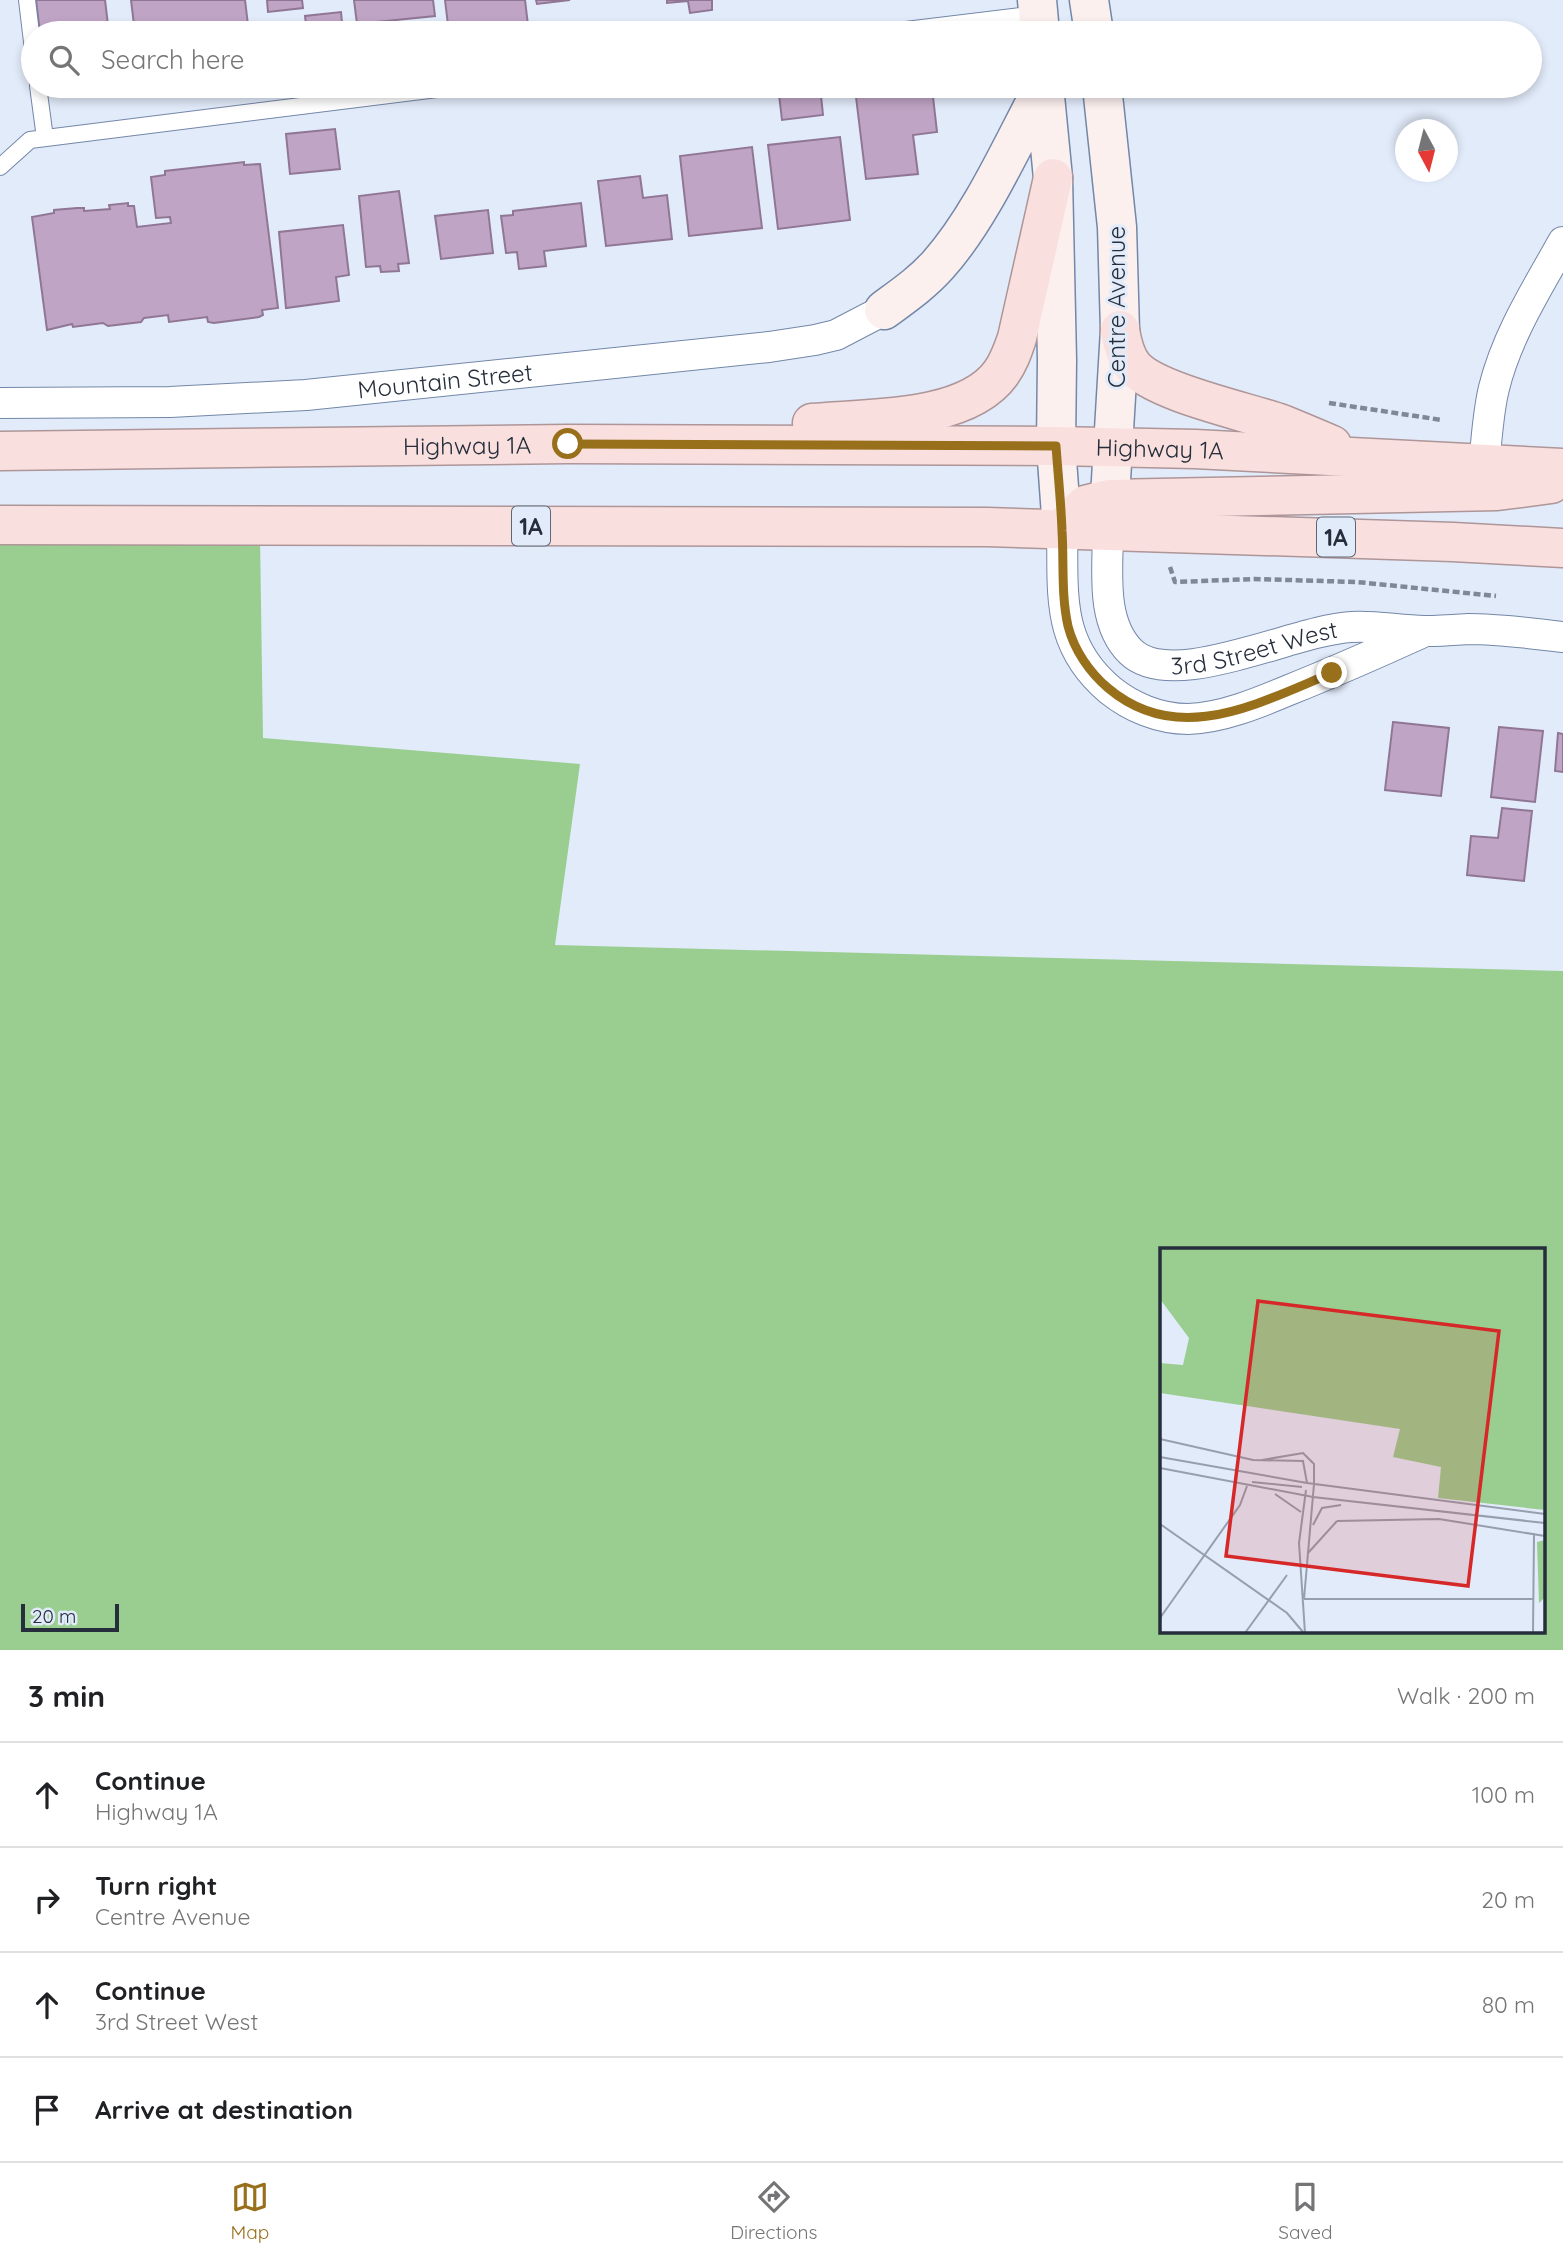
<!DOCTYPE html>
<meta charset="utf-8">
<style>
body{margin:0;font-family:Quicksand,sans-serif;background:#f2f2f2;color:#202124}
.compass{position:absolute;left:1395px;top:119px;width:63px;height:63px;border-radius:50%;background:#fff;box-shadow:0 4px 10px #0003;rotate:173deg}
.scale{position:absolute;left:21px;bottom:18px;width:98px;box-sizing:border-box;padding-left:7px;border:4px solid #262e3c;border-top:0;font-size:19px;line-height:24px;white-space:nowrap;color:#262e3c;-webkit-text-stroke:5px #e2ebfa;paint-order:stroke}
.stop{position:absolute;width:21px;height:21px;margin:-16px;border:5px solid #98701c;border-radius:50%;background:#fff}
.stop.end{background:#98701c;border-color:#fff;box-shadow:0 2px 7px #0008}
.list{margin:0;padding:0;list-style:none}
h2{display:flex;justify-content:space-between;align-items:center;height:91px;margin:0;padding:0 28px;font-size:30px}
h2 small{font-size:23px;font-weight:400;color:#757577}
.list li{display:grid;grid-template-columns:46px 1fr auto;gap:21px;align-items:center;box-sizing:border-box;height:105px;padding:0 28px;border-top:2px solid #e0e0e0}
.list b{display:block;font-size:26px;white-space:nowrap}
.list p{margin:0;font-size:23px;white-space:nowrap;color:#757577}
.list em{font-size:23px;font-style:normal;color:#757577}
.icon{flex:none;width:38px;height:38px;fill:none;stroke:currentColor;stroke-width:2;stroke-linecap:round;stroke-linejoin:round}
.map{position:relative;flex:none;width:1563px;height:1650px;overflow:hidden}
.search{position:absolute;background:#fff;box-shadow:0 4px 10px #0003;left:21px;right:21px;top:21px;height:77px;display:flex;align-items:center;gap:18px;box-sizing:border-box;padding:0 24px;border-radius:38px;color:#757577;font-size:26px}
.sheet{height:511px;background:#fff}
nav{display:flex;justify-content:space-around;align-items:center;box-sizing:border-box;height:98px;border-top:2px solid #e0e0e0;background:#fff;font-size:19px;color:#757577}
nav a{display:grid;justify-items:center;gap:4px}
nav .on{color:#98701c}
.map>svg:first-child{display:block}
.green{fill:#99ce90;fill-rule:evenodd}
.building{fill:#c0a4c5;stroke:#907695;stroke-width:2}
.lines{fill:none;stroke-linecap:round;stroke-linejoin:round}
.lane-casing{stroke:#7387a8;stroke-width:18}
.street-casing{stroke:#7387a8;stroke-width:32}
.secondary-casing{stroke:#7387a8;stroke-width:41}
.primary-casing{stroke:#ad9598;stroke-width:41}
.path{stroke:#7f8896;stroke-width:4.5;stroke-dasharray:7 3.5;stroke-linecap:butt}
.lane{stroke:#fff;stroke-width:16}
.street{stroke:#fff;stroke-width:30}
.secondary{stroke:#fcf0ef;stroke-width:38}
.primary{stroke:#f9e0df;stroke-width:38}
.route{stroke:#98701c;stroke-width:9}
.labels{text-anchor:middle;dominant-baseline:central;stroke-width:6;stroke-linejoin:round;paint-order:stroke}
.shield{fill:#e2ebfa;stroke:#5e6775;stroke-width:2}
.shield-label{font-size:23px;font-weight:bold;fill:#262e3c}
.street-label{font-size:24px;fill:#262e3c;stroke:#e2ebfa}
.inset-road{fill:none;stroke:#979fae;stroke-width:2}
.view{fill:#d62828;fill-opacity:0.15;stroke:#d62828;stroke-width:3.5}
.inset-edge{fill:none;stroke:#262e3c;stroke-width:3.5}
</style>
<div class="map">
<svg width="1563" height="1650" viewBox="0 0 1563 1650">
<rect width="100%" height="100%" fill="#e2ebfa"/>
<path class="green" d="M260 537 263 738 580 764 555 945 1563 971V1650H0V538ZM1162 1249H1544V1631H1162Z"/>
<path class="building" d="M36 0H105L109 33H40Z
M131 0H245L249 33H135Z
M267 0H302L303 8 268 12Z
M354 0H433L435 16 357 24Z
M445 0H525L528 25 449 33Z
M536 0H570L537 4Z
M667 0H712V10L690 13 688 1 667 3Z
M341 12 343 33H307L305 16Z
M778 86H820L823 115 782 120Z
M932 88 937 132 913 135 918 174 866 179 856 97Z
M335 129 340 169 290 174 286 134Z
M840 137 850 220 778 229 768 145Z
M752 147 762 228 689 236 680 156Z
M244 162V165L260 164 278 308 262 310 263 315 259 317 214 323 208 322 207 317 169 322 168 315 144 318 141 322 108 326 103 323 73 327 72 324 47 330 32 217 54 213V210L77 208H84V211L110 209 109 205 128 203V206H134L137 227 171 223 170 217 156 218 151 177 165 175V171Z
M640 176 643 198 667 195 672 239 606 246 598 181Z
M399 191 409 263 398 264 399 271 381 272 380 266 366 267 359 196Z
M581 203 586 246 544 251 546 266 519 269 517 252 506 253 501 216 513 215V211Z
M488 210 493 253 441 259 435 216Z
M343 225 349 275 336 277 339 301 286 308 279 232Z
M1393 722 1449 728 1441 796 1385 790Z
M1499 727 1543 731 1535 802 1491 797Z
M1558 733 1563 734V772L1555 771Z
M1502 808 1532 811 1524 881 1467 875 1471 836 1498 838Z"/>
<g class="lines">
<g class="lane-casing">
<path id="lane" d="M27 0 33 50
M881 33 1038 14
M38 86 45 138
M0 167 30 140 461 86"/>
</g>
<g class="street-casing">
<g id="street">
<path id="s1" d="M0 403 170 402 306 395 769 347 815 340 836 335 884 310"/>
<path d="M1484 463C1487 438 1488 412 1494 388 1507 335 1537 289 1563 242"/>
<path d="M1062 529C1063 561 1060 598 1069 629 1076 653 1091 674 1110 690 1131 707 1159 719 1188 719 1222 718 1258 703 1289 690 1334 672 1377 653 1421 633"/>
<path id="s2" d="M1108 530C1108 568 1100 622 1131 652 1173 692 1294 630 1351 627 1375 625 1400 631 1425 631 1439 631 1453 630 1468 629 1499 629 1531 633 1563 637"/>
</g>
</g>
<g class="secondary-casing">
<path id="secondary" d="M1037 0 1040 33
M1089 0 1094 33
M1044 86 1053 178 1057 360 1056 446 1062 529
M1102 86 1117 227 1120 330 1108 530
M884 310C903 296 922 283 938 265 981 217 1013 143 1044 86"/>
</g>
<g class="primary-casing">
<g id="primary">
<path d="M1120 330C1122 342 1125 356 1133 366 1154 392 1248 412 1282 424 1299 431 1316 438 1332 445"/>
<path d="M812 423C867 418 966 422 1001 373 1009 362 1013 350 1017 338L1053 178"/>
<path id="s3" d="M0 451 568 444 1056 446 1195 449 1563 468"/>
<path d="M0 525 987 527 1453 542 1563 548"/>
<path d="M1062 529 1085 505 1109 499 1497 491 1551 484"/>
</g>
</g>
<path class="path" d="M1329 403 1442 420
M1170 567 1175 582 1254 579 1357 582 1496 596"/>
<use href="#lane" class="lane"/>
<use href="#street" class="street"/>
<use href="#secondary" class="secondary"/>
<use href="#primary" class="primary"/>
</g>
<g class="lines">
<path class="route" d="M568 444 1056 446C1058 474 1061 502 1062 531 1064 562 1061 595 1068 626 1074 650 1090 673 1108 688 1179 748 1258 703 1332 673"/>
</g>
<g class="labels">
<g class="shield">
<rect x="512" y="506.5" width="38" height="39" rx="5"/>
<rect x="1317" y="517.5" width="38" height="39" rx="5"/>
</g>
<g class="shield-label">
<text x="531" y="526">1A</text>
<text x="1336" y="537">1A</text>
</g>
<g class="street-label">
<text transform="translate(1116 307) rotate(-90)">Centre Avenue</text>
<text stroke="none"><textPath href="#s1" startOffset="446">Mountain Street</textPath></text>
<text stroke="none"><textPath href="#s3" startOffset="467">Highway 1A</textPath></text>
<text stroke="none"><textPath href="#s3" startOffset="1160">Highway 1A</textPath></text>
<text stroke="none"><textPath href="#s2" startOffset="256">3rd Street West</textPath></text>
</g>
</g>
<g transform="translate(1160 1248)">
<rect width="385" height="385" fill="#e2ebfa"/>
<path d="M0 0H385V262L278 250 281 219 233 209 240 181 0 145V115L23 117 29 90 0 51ZM385 292 384 350 379 355 377 294Z" fill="#99ce90"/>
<path class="inset-road" d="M0 191 93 212 143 213 147 235M0 209 147 235 385 266M102 212 143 205 154 216V236M0 220 153 249 385 275M92 234 142 239M115 246 141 264M177 273 279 271 385 288M0 276 127 365 143 384M153 277 162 260 181 257M148 305 177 273M144 351H374M144 351 154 236M0 370 80 257 87 238M85 385 127 327M145 385 139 295 146 242M373 385 374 285"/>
<path class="view" d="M98 53 339 83 308 338 66 308Z"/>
<rect width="385" height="385" class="inset-edge"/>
</g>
</svg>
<svg class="compass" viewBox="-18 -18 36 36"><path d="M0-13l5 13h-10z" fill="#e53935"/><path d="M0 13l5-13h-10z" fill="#757577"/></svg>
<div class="scale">20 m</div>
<div class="stop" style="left:568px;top:444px"></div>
<div class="stop end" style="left:1332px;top:673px"></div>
<div class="search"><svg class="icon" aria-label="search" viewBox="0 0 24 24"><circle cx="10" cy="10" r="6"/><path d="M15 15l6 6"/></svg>Search here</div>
</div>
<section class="sheet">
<h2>3 min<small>Walk · 200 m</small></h2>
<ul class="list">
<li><svg class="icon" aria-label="ahead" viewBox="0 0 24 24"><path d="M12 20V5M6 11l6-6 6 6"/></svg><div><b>Continue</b><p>Highway 1A</p></div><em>100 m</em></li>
<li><svg class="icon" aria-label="right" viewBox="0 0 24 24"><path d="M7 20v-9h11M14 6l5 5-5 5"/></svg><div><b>Turn right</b><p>Centre Avenue</p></div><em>20 m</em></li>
<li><svg class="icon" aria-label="ahead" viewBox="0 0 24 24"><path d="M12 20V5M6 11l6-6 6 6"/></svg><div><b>Continue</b><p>3rd Street West</p></div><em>80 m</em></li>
<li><svg class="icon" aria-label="arrive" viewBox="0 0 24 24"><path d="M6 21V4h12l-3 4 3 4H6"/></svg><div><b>Arrive at destination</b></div></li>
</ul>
</section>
<nav>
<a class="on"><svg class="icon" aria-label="map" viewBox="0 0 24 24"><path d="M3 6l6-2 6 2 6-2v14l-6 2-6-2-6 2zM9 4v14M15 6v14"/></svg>Map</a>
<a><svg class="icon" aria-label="directions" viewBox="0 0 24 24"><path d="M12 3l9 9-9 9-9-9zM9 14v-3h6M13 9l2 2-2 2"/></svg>Directions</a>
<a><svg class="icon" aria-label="saved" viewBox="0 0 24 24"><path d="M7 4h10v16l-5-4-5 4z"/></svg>Saved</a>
</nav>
